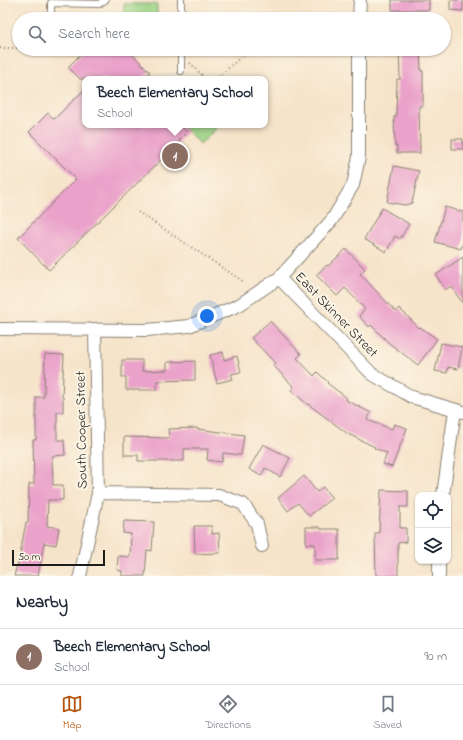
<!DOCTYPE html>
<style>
body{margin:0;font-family:"Indie Flower",sans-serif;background:#f6f6f7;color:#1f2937}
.controls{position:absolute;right:12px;bottom:12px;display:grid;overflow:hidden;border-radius:8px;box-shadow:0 1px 3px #0004}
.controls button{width:36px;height:36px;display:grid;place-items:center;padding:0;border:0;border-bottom:1px solid #e0e1e3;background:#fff;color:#1f2937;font:20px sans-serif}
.scale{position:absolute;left:12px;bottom:10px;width:93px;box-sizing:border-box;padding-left:4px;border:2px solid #1c1c1c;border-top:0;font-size:11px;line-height:14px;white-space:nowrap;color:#1c1c1c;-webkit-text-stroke:3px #fcf5e5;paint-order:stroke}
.you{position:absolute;left:207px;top:316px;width:14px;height:14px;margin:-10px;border:3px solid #fff;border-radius:50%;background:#1a73e8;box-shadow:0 0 0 6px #1a73e833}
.badge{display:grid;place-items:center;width:26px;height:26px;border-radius:50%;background:#b45309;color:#fff;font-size:13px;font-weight:700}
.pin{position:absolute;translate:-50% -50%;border:2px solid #fff;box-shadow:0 1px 4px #0006}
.popup{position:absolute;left:82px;top:76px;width:186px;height:52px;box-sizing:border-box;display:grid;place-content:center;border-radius:8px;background:#fff;filter:drop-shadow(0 1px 3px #0005);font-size:13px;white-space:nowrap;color:#747a83}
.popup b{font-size:15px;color:#1f2937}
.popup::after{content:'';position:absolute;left:50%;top:100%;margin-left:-8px;border:8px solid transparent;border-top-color:#fff}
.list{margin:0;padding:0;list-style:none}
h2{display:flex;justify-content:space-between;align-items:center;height:52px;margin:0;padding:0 16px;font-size:17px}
h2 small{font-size:13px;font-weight:400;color:#747a83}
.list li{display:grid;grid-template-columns:26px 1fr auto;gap:12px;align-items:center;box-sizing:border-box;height:56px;padding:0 16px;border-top:1px solid #e0e1e3}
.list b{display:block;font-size:15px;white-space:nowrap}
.list p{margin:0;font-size:13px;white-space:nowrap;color:#747a83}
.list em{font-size:13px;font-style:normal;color:#747a83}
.icon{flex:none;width:22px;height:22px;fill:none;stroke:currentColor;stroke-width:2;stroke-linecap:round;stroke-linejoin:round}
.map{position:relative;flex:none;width:463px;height:576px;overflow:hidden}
.search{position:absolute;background:#fff;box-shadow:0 1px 3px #0004;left:12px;right:12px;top:12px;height:44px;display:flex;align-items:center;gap:10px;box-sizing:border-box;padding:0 14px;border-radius:22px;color:#747a83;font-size:15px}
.sheet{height:108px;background:#fff}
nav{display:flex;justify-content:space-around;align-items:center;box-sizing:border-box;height:56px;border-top:1px solid #e0e1e3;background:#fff;font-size:11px;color:#747a83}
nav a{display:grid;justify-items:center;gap:2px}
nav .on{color:#b45309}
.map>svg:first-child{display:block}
.green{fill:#9bd386;stroke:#5c7851}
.building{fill:#eaa1ca}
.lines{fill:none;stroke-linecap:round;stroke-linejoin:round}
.lane-casing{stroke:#898073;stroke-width:8}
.street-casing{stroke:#898073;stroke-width:14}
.path{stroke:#898073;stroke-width:2;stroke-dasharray:1 3;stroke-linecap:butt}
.lane{stroke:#fff;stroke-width:6}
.street{stroke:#fff;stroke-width:12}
.labels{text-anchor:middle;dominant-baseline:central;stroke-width:4;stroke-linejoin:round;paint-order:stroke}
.street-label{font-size:14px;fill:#1c1c1c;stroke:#fcf5e5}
</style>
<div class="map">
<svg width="463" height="576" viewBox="0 0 463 576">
<rect width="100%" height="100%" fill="#fcf5e5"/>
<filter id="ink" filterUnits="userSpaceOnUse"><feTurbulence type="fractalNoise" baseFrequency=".025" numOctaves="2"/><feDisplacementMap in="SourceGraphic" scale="8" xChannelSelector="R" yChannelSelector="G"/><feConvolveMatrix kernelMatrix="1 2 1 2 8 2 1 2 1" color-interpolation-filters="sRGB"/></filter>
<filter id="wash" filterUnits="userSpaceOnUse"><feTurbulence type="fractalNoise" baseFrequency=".012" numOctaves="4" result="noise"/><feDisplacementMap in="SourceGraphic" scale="16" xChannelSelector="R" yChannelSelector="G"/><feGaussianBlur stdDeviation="0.9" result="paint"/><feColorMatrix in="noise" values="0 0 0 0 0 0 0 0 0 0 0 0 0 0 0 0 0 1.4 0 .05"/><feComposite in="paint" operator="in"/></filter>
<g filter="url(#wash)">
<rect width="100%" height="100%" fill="#f6e4ca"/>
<path class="green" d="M124 4H157V19H123Z
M181 125H220L200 144Z"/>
<g id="blocks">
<path class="building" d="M392 0H429V10H392Z
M450 0H463V11L450 10Z
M86 49H127L150 72 142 79H80L68 67Z
M399 49H420L421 71H423V106H419L420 153H397V146H395L394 117H396L397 79H400Z
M85 89V125H180L187 132 179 140 180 141 49 270 18 238 76 179 29 132 48 113 54 119Z
M452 139H463V149H452Z
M394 166 419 171 412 203 405 205 387 202Z
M445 207 463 212V242L461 249 435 242Z
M382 208 409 224 400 239 395 236 386 252 364 239Z
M346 249 365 269 360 274 396 312 399 308 419 328 420 327 437 339 418 365 390 344 371 325 369 327 359 316 365 309 345 288 337 296 316 275 327 265 328 266Z
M463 257V304L451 286 445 290 436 275Z
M270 321 301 354 297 358 314 376 317 372 328 382 327 383 347 398 346 400 371 413 367 420 392 429 394 424 407 428 392 467 383 464 387 453 374 448 375 447 348 434 308 404V405L291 390 294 387 273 365 275 363 251 338Z
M441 343 462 347 458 369 448 367 447 373 435 371Z
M223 352 224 360 237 356 241 372 231 374 233 379 217 383 210 355Z
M45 354 64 355 62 397H63V412H57V440H64L65 455 52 456 53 485H63V500H48L47 526 59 528 56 545 44 543 38 576H14L17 565H18L26 522 28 523 29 484H34L33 440H36V397H44Z
M122 360H142V371L167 370V362L195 361V380L157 381V390H126V377H122Z
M197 428V429L244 435 241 455 223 453 222 462 207 460 208 449H184V461H138V455H124V437L169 438 168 429Z
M263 444 290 458 280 477 265 468 261 476 249 469Z
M304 476 317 492 323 487 332 498 309 516 298 503 288 511 278 498Z
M381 490 408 491V507H400V528H406V542L398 543V576H376L375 533H379Z
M124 521 154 522 152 551 147 550 145 576H122V571L117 570 118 556 130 557 131 534 123 533Z
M194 526H212V534L219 533 220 553 195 554Z
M306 527H320V529H339V560H315V544H306Z"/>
</g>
</g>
<g filter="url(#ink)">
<use href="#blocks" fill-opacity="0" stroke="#898073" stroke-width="1"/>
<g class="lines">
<g class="lane-casing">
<path id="lane" d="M181 0V19
M51 19V3L99 4 105 0
M181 49V71"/>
</g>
<g class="street-casing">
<path id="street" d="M359 19 360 0
M279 278 372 374 412 397 463 412
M0 329 147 330 189 326 239 305 279 278 332 220 353 185 359 157V49
M98 493 219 495 243 504 257 524 262 546
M443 495 455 410
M80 576 98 493 95 329
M439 576V561"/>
</g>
<path class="path" d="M0 48H19
M190 63 206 79
M216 79 250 49
M138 212 244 282"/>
<use href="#lane" class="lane"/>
<use href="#street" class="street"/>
</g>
</g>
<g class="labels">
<g class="street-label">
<text transform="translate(336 315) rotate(46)">East Skinner Street</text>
<text transform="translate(82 430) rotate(-91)">South Cooper Street</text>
</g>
</g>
</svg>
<div class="controls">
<button><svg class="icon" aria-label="locate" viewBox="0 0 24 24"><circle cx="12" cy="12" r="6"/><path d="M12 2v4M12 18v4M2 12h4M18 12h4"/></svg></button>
<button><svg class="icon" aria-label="layers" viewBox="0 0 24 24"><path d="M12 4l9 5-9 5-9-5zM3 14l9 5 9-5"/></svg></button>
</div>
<div class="scale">50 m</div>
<div class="you"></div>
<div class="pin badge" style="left:175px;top:156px;background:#8d6e63">1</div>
<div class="popup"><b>Beech Elementary School</b>School</div>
<div class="search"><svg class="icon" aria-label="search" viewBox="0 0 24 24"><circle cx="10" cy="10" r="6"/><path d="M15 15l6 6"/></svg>Search here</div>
</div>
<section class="sheet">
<h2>Nearby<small></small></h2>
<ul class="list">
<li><span class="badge" style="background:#8d6e63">1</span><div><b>Beech Elementary School</b><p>School</p></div><em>90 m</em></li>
</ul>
</section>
<nav>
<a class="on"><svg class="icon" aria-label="map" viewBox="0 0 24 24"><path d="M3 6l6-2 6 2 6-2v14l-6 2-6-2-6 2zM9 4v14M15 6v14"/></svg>Map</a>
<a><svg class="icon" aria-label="directions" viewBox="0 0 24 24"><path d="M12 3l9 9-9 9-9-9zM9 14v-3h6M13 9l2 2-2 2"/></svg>Directions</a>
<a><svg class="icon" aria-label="saved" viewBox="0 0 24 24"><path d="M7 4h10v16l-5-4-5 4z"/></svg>Saved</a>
</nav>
